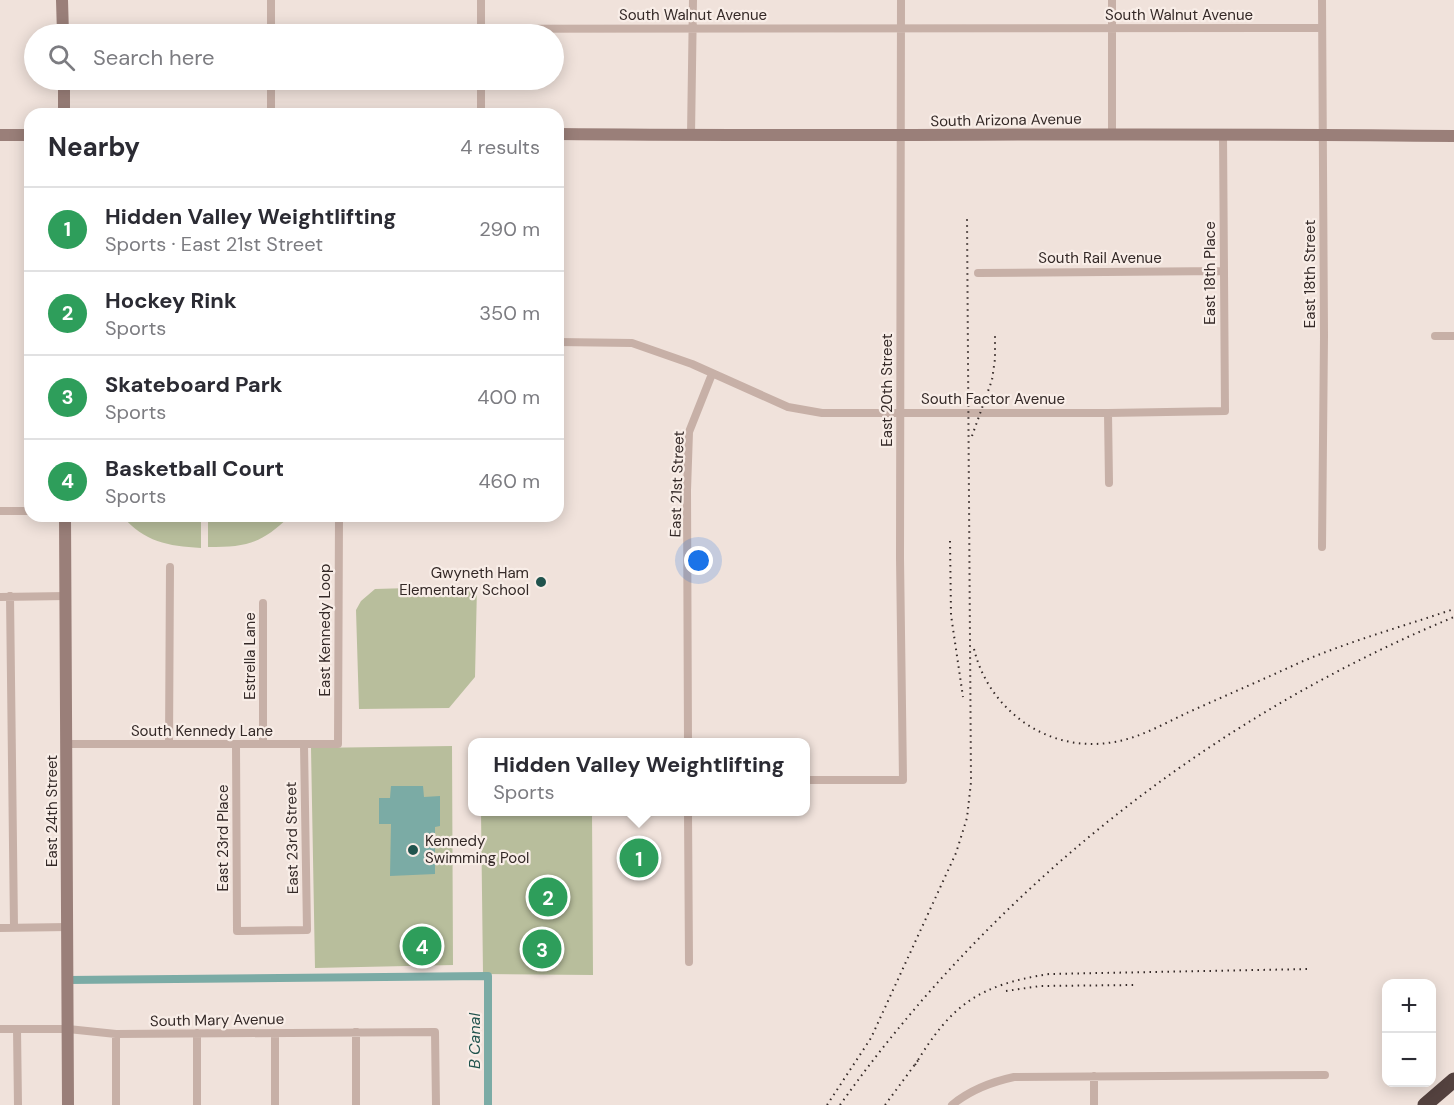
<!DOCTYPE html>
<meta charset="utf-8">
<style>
body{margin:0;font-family:"DM Sans",sans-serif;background:#f2f2f3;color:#2b2b33}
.controls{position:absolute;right:18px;bottom:18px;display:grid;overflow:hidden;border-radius:12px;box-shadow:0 3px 15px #0003}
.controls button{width:54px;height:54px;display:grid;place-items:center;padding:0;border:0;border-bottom:2px solid #e1e1e2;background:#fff;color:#2b2b33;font:30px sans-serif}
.you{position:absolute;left:699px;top:561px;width:21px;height:21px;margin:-15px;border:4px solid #fff;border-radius:50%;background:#1a73e8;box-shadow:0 0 0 9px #1a73e833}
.badge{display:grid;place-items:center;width:39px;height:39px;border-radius:50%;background:#b45309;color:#fff;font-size:20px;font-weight:700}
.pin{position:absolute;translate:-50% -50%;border:3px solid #fff;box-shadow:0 2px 6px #0006}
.popup{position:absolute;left:468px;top:738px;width:342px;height:78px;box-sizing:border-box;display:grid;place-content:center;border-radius:12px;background:#fff;filter:drop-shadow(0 2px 4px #0005);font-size:20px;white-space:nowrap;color:#7c7c81}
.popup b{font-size:22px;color:#2b2b33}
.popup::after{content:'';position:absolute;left:50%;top:100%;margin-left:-12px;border:12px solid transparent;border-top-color:#fff}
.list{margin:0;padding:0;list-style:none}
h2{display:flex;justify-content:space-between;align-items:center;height:78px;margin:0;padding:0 24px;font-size:26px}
h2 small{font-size:20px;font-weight:400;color:#7c7c81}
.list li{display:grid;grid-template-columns:39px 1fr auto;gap:18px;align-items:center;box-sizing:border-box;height:84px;padding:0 24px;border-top:2px solid #e1e1e2}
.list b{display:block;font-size:22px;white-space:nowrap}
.list p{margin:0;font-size:20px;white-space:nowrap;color:#7c7c81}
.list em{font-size:20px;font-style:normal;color:#7c7c81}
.icon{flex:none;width:33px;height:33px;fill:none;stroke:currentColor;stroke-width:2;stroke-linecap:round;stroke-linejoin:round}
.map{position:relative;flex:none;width:1454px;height:1105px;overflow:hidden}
.search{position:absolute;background:#fff;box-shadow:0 3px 15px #0003;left:24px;top:24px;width:540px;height:66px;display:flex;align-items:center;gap:15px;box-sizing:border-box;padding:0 21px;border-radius:33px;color:#7c7c81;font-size:22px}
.panel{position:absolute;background:#fff;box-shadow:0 3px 15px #0003;left:24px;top:108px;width:540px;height:414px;border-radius:18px}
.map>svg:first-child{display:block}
.green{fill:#b8be9c}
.water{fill:#7baba5}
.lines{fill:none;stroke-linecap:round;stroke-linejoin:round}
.canal{stroke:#7baba5;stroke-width:8}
.street{stroke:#c7b0a7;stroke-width:8}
.secondary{stroke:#9a7f79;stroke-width:12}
.highway{stroke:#54423f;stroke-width:15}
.rail{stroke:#342927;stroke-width:2;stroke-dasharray:1.5 4.5;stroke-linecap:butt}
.poi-dot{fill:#20534d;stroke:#f8ede7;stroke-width:2}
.labels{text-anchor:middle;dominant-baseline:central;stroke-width:4.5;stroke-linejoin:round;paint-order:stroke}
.street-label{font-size:15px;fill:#342927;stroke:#f8ede7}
.poi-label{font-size:15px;fill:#342927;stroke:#f8ede7;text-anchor:end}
.water-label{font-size:16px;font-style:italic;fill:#20534d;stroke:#f8ede7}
</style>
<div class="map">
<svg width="1454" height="1105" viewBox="0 0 1454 1105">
<rect width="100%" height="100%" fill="#f0e2db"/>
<path class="green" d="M122 516H201V548C167 546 145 542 122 516Z
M208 516H290C261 544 247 547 208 547Z
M477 586 475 677 449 708 359 709 356 610 361 601 375 589Z
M452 746 453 965 315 968 311 748Z
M481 812H592L593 975 483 974Z"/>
<path class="water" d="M391 786H423L424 797 440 796V826L435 827V874L390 876 391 824H379V798H390Z"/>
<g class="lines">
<path class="canal" d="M68 980 488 976V1105"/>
<path class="street" d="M63 29 1322 28
M481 33V0
M271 34V0
M271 114V80
M481 114V80
M1112 134V0
M691 135 693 0
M978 273 1223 271
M1435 336H1454
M558 342 632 343 692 364 788 407 822 413H1108L1225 411 1223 135
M1108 413 1109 483
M0 511H30
M1322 547 1324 336 1322 0
M10 596 14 927
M0 597 66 596
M263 603V744
M688 742 687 490 689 432 712 374
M67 744H338L339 516
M169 744 170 567
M236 745 237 931 307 930 304 745
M806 780H903L900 558 901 0
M688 812 689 962
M0 928 68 927
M0 1029H68L116 1034 435 1032 436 1105
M17 1029 18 1105
M356 1032V1105
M197 1033V1105
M275 1033V1105
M116 1034V1105
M1094 1076V1105
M952 1105C970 1090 991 1082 1014 1077L1325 1075"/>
<path class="secondary" d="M62 0 63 34
M64 80V114
M558 134C857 137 1155 132 1454 136
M0 135H30
M65 516 68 1105"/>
<path class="highway" d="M1425 1105 1454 1080"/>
<path class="rail" d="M972 436 992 380 995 359V332
M950 541 951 615 963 697
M974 649C989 711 1049 754 1114 742 1140 738 1165 723 1189 712 1227 695 1264 679 1301 662 1350 641 1401 627 1451 610
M1006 991 1040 986 1137 985
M915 1065C951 1005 978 985 1049 974L1309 969
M827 1105 871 1038 956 853 967 818 971 782 967 217
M840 1105C993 889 1209 718 1454 617
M885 1105 919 1059"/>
</g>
<g class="poi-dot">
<circle cx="541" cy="582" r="6"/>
<circle cx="413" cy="850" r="6"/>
</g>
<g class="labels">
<g class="street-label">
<text x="693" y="15">South Walnut Avenue</text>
<text x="1179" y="15">South Walnut Avenue</text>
<text transform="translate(1006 120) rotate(-1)">South Arizona Avenue</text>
<text x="1100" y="258">South Rail Avenue</text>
<text transform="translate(1210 273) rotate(-90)">East 18th Place</text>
<text transform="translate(1310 274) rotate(-90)">East 18th Street</text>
<text transform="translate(887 390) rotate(-90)">East 20th Street</text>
<text x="993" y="399">South Factor Avenue</text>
<text transform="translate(677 484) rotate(-88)">East 21st Street</text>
<text transform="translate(325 630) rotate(-90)">East Kennedy Loop</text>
<text transform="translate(250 656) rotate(-90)">Estrella Lane</text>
<text x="202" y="731">South Kennedy Lane</text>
<text transform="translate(52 811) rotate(-90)">East 24th Street</text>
<text transform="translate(223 838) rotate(-90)">East 23rd Place</text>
<text transform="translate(292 838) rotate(-91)">East 23rd Street</text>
<text transform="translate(217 1020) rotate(-1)">South Mary Avenue</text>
</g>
<g class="poi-label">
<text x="529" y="573">Gwyneth Ham<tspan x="529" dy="17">Elementary School</tspan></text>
<text x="425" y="841" text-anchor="start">Kennedy<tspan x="425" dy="17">Swimming Pool</tspan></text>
</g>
<g class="water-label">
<text transform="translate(474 1041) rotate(-90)">B Canal</text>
</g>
</g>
</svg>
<div class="controls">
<button>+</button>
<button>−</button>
</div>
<div class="you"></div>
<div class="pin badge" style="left:639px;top:858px;background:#2e9e5b">1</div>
<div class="popup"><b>Hidden Valley Weightlifting</b>Sports</div>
<div class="pin badge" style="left:548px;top:897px;background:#2e9e5b">2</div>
<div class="pin badge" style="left:542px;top:949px;background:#2e9e5b">3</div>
<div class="pin badge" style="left:422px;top:946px;background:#2e9e5b">4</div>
<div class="search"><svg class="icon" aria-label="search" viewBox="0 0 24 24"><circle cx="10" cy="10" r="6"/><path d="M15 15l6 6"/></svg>Search here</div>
<section class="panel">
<h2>Nearby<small>4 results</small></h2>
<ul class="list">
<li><span class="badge" style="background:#2e9e5b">1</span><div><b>Hidden Valley Weightlifting</b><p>Sports · East 21st Street</p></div><em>290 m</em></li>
<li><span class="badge" style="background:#2e9e5b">2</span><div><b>Hockey Rink</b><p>Sports</p></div><em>350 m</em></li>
<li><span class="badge" style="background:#2e9e5b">3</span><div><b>Skateboard Park</b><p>Sports</p></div><em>400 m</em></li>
<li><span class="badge" style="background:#2e9e5b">4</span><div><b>Basketball Court</b><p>Sports</p></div><em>460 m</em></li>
</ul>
</section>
</div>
